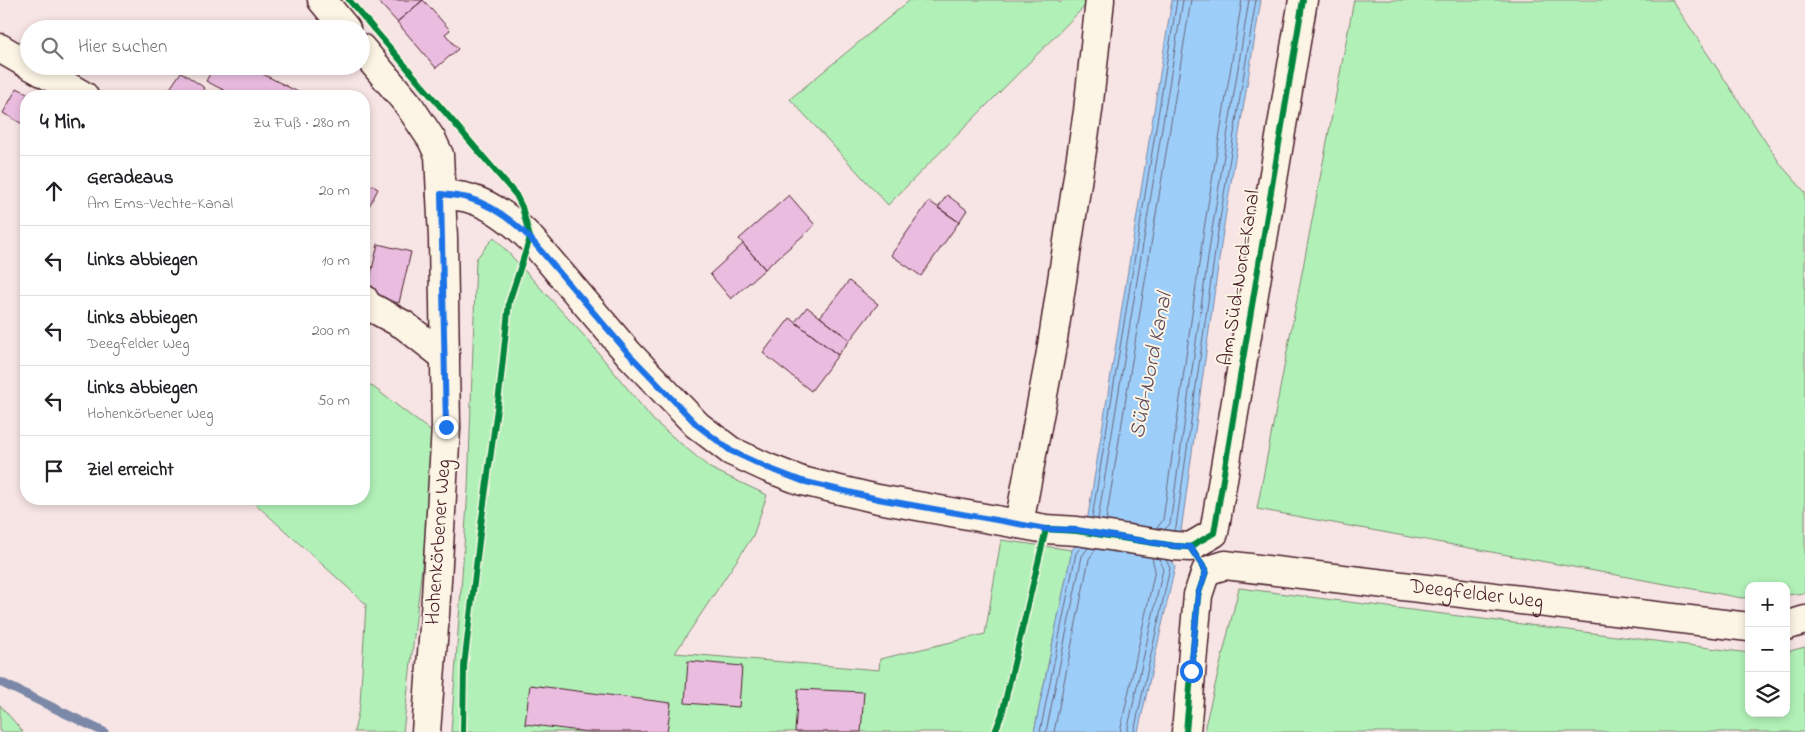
<!DOCTYPE html>
<html lang="de">
<meta charset="utf-8">
<style>
body{margin:0;font-family:"Indie Flower",sans-serif;background:#f2f2f2;color:#202124}
.controls{position:absolute;right:15px;bottom:15px;display:grid;overflow:hidden;border-radius:10px;box-shadow:0 2px 8px #0003}
.controls button{width:45px;height:45px;display:grid;place-items:center;padding:0;border:0;border-bottom:1px solid #e0e0e0;background:#fff;color:#202124;font:25px sans-serif}
.stop{position:absolute;width:15px;height:15px;margin:-11px;border:4px solid #1a73e8;border-radius:50%;background:#fff}
.stop.end{background:#1a73e8;border-color:#fff;box-shadow:0 1px 5px #0008}
.list{margin:0;padding:0;list-style:none}
h2{display:flex;justify-content:space-between;align-items:center;height:65px;margin:0;padding:0 20px;font-size:21px}
h2 small{font-size:16px;font-weight:400;color:#757577}
.list li{display:grid;grid-template-columns:32px 1fr auto;gap:15px;align-items:center;box-sizing:border-box;height:70px;padding:0 20px;border-top:1px solid #e0e0e0}
.list b{display:block;font-size:19px;white-space:nowrap}
.list p{margin:0;font-size:16px;white-space:nowrap;color:#757577}
.list em{font-size:16px;font-style:normal;color:#757577}
.icon{flex:none;width:28px;height:28px;fill:none;stroke:currentColor;stroke-width:2;stroke-linecap:round;stroke-linejoin:round}
.map{position:relative;flex:none;width:1805px;height:732px;overflow:hidden}
.search{position:absolute;background:#fff;box-shadow:0 2px 8px #0003;left:20px;top:20px;width:350px;height:55px;display:flex;align-items:center;gap:12px;box-sizing:border-box;padding:0 18px;border-radius:28px;color:#757577;font-size:19px}
.panel{position:absolute;background:#fff;box-shadow:0 2px 8px #0003;left:20px;top:90px;width:350px;height:415px;border-radius:20px}
.map>svg:first-child{display:block}
.green{fill:#b1f1b8;stroke:#7e8872}
.water{fill:#9ccef9;stroke:#7b88a7}
.lines{fill:none;stroke-linecap:round;stroke-linejoin:round}
.shore{stroke:#6b657d;stroke-width:1}
.stream{stroke:#7b88a7;stroke-width:9}
.building{fill:#eabde0;stroke:#4a1f2b}
.minor-casing{stroke:#4a1f2b;stroke-width:31}
.minor{stroke:#fcf5e5;stroke-width:28}
.cycleway-casing{stroke:#fcf5e5;stroke-width:9}
.cycleway{stroke:#00873e;stroke-width:6}
.route{stroke:#1a73e8;stroke-width:6}
.labels{text-anchor:middle;dominant-baseline:central;stroke-width:4;stroke-linejoin:round;paint-order:stroke}
.street-label{font-size:21px;fill:#4a1f2b;stroke:#fcf5e5}
.water-label{font-size:22px;font-style:italic;fill:#5e4b5e;stroke:#fcf5e5}
</style>
<div class="map">
<svg width="1805" height="732" viewBox="0 0 1805 732">
<rect width="100%" height="100%" fill="#f7e4e4"/>
<filter id="ink" filterUnits="userSpaceOnUse"><feTurbulence type="fractalNoise" baseFrequency=".02" numOctaves="2"/><feDisplacementMap in="SourceGraphic" scale="10" xChannelSelector="R" yChannelSelector="G"/><feConvolveMatrix kernelMatrix="1 2 1 2 8 2 1 2 1" color-interpolation-filters="sRGB"/></filter>
<g filter="url(#ink)">
<path class="green" d="M910 0H1058L1060 3 1063 0H1087L1086 5 888 205 790 99Z
M1354 0H1672L1781 165 1805 192V593L1786 595V586H1749V597L1742 598 1257 509Z
M494 237 587 339 654 421 710 468 767 495 753 536 675 653 879 670 880 659 985 634 1001 540 1072 550 1034 732H451L468 490 476 259Z
M364 380 437 436 403 732H354L360 704 366 604 250 499H364Z
M1239 588 1749 653V713H1786V652L1805 647V732H1205V726Z
M0 705 23 732H0Z"/>
<path class="water" d="M1172 0H1261L1223 231 1181 531 1174 536 1171 558 1175 567 1138 732H1034L1072 550 1078 542 1087 522Z"/>
<g class="lines">
<path class="shore" d="M1092 518 1177 0
M1098 519 1183 0
M1106 520 1191 0
M1157 528 1163 520 1204 229 1242 0
M1165 529 1170 524 1212 230 1249 0
M1173 531 1176 527 1218 231 1256 0
M1040 732 1076 553 1081 547
M1046 732 1082 556 1088 548
M1054 732 1089 559 1096 549
M1120 732 1155 570 1152 558
M1127 732 1163 569 1160 559
M1134 732 1170 568 1166 560"/>
<path class="stream" d="M0 682 104 732"/>
</g>
<path class="building" d="M377 0H423L397 22Z
M423 0 450 30 445 34 458 49 436 68 397 22Z
M214 66H247L306 96H235L206 81Z
M181 72 205 88 200 96H165Z
M17 88 33 96H26V126L3 113Z
M224 91 235 96H222Z
M364 181 378 189 364 216Z
M789 195 815 225 765 269 739 239Z
M947 195 967 210 959 222 938 208Z
M929 201 959 222 921 276 891 255Z
M378 244 411 252 399 303 366 295Z
M743 244 765 269 731 299 710 274Z
M849 281 878 304 850 340 820 317Z
M807 307 850 340 838 355 795 322Z
M790 318 838 355 811 391 763 353Z
M688 661 742 666 739 707 685 703Z
M530 685 671 703 667 732H588L525 724Z
M798 689 864 692 861 732H795Z"/>
<g class="lines">
<g class="minor-casing">
<g id="minor">
<path d="M322 0 346 29"/>
<path d="M0 48 29 65"/>
<path d="M361 48 408 104 432 140 439 155 443 238 446 427 435 614 426 732"/>
<path d="M32 66 84 96"/>
<path d="M441 194C450 195 460 196 468 198 493 205 513 221 530 238L629 354 697 425 731 451 768 468 802 481 878 499 1046 529 1077 531 1174 546 1190 547 1214 533 1303 0"/>
<path d="M364 299 367 305 404 325 445 357"/>
<path d="M1019 524 1051 352 1088 111 1100 0"/>
<path d="M1786 626 1805 620"/>
<path id="s1" d="M1186 732 1198 595 1206 571 1225 565 1749 627"/>
</g>
</g>
<use href="#minor" class="minor"/>
<g class="cycleway-casing">
<path id="cycleway" d="M349 0 516 195 522 207 530 238 509 302 500 387 481 525 464 666 463 732
M1190 547 1214 533 1303 0
M995 732 1002 714 1046 529 1077 531 1174 546 1190 547
M1186 732 1198 595 1206 571 1190 547"/>
</g>
<use href="#cycleway" class="cycleway"/>
</g>
</g>
<g class="lines" filter="url(#ink)">
<path class="route" d="M446 427 441 194C450 195 460 196 468 198 493 205 513 221 530 238L629 354 697 425 731 451 768 468 802 481 878 499 1046 529 1077 530 1174 546 1190 547 1206 571 1198 595 1191 671"/>
</g>
<g class="labels">
<g class="street-label">
<text transform="translate(1240 278) rotate(-81)">Am Süd-Nord-Kanal</text>
<text transform="translate(439 542) rotate(-86)">Hohenkörbener Weg</text>
<text stroke="none"><textPath href="#s1" startOffset="436">Deegfelder Weg</textPath></text>
</g>
<g class="water-label">
<text transform="translate(1152 366) rotate(-79)">Süd-Nord Kanal</text>
</g>
</g>
</svg>
<div class="controls">
<button>+</button>
<button>−</button>
<button><svg class="icon" aria-label="layers" viewBox="0 0 24 24"><path d="M12 4l9 5-9 5-9-5zM3 14l9 5 9-5"/></svg></button>
</div>
<div class="stop" style="left:1191px;top:671px"></div>
<div class="stop end" style="left:446px;top:427px"></div>
<div class="search"><svg class="icon" aria-label="search" viewBox="0 0 24 24"><circle cx="10" cy="10" r="6"/><path d="M15 15l6 6"/></svg>Hier suchen</div>
<section class="panel">
<h2>4 Min.<small>Zu Fuß · 280 m</small></h2>
<ul class="list">
<li><svg class="icon" aria-label="ahead" viewBox="0 0 24 24"><path d="M12 20V5M6 11l6-6 6 6"/></svg><div><b>Geradeaus</b><p>Am Ems-Vechte-Kanal</p></div><em>20 m</em></li>
<li><svg class="icon" aria-label="left" viewBox="0 0 24 24"><path d="M17 20v-9H6M10 6l-5 5 5 5"/></svg><div><b>Links abbiegen</b></div><em>10 m</em></li>
<li><svg class="icon" aria-label="left" viewBox="0 0 24 24"><path d="M17 20v-9H6M10 6l-5 5 5 5"/></svg><div><b>Links abbiegen</b><p>Deegfelder Weg</p></div><em>200 m</em></li>
<li><svg class="icon" aria-label="left" viewBox="0 0 24 24"><path d="M17 20v-9H6M10 6l-5 5 5 5"/></svg><div><b>Links abbiegen</b><p>Hohenkörbener Weg</p></div><em>50 m</em></li>
<li><svg class="icon" aria-label="arrive" viewBox="0 0 24 24"><path d="M6 21V4h12l-3 4 3 4H6"/></svg><div><b>Ziel erreicht</b></div></li>
</ul>
</section>
</div>
